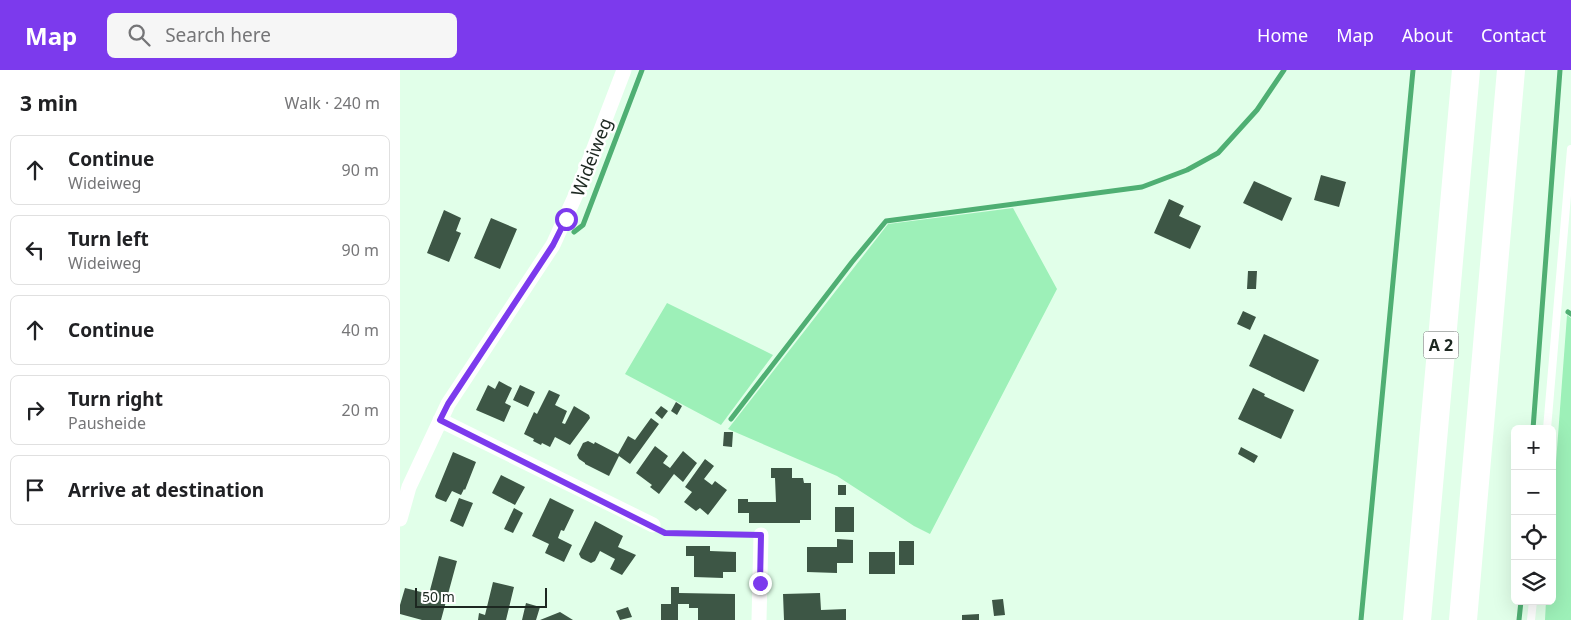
<!DOCTYPE html>
<meta charset="utf-8">
<style>
body{margin:0;font-family:"Noto Sans",sans-serif;background:#f6f6f6;color:#202124}
.controls{position:absolute;right:15px;bottom:15px;display:grid;overflow:hidden;border-radius:8px;box-shadow:0 5px 20px #0002}
.controls button{width:45px;height:45px;display:grid;place-items:center;padding:0;border:0;border-bottom:1px solid #e0e0e0;background:#fff;color:#202124;font:25px sans-serif}
.scale{position:absolute;left:15px;bottom:12px;width:132px;box-sizing:border-box;padding-left:5px;border:2px solid #1d2821;border-top:0;font-size:14px;line-height:18px;white-space:nowrap;color:#1d2821;-webkit-text-stroke:4px #fff;paint-order:stroke}
.stop{position:absolute;width:15px;height:15px;margin:-11px;border:4px solid #7c3aed;border-radius:50%;background:#fff}
.stop.end{background:#7c3aed;border-color:#fff;box-shadow:0 1px 5px #0008}
.list{margin:0;padding:0;list-style:none}
h2{display:flex;justify-content:space-between;align-items:center;height:65px;margin:0;padding:0 20px;font-size:21px}
h2 small{font-size:16px;font-weight:400;color:#757577}
.list li{display:grid;grid-template-columns:32px 1fr auto;gap:15px;align-items:center;box-sizing:border-box;height:70px;margin:0 10px 10px;padding:0 10px;border:1px solid #e0e0e0;border-radius:8px}
.list b{display:block;font-size:19px;white-space:nowrap}
.list p{margin:0;font-size:16px;white-space:nowrap;color:#757577}
.list em{font-size:16px;font-style:normal;color:#757577}
.icon{flex:none;width:28px;height:28px;fill:none;stroke:currentColor;stroke-width:2;stroke-linecap:round;stroke-linejoin:round}
.map{position:relative;flex:none;width:1171px;height:550px;overflow:hidden}
header{display:flex;align-items:center;gap:30px;box-sizing:border-box;height:70px;padding:0 25px;background:#7c3aed;color:#fff}
header strong{font-size:24px}
nav{display:flex;gap:28px;margin-inline-start:auto;font-size:18px}
.search{width:350px;height:45px;background:#f6f6f6;display:flex;align-items:center;gap:12px;box-sizing:border-box;padding:0 18px;border-radius:8px;color:#757577;font-size:19px}
main{display:flex}
aside{flex:1;background:#fff}
.map>svg:first-child{display:block}
.green{fill:#9df0b8}
.lines{fill:none;stroke-linecap:round;stroke-linejoin:round}
.stream{stroke:#4faf73;stroke-width:5}
.building{fill:#3d5645}
.path{stroke:#a6beac;stroke-width:3;stroke-dasharray:5 2.5;stroke-linecap:butt}
.service{stroke:#fff;stroke-width:8}
.minor{stroke:#fff;stroke-width:15}
.motorway{stroke:#fff;stroke-width:28}
.route{stroke:#7c3aed;stroke-width:6}
.labels{text-anchor:middle;dominant-baseline:central;stroke-width:5;stroke-linejoin:round;paint-order:stroke}
.shield{fill:#fff;stroke:#616864;stroke-width:1}
.shield-label{font-size:16px;font-weight:bold;fill:#1d2821}
.street-label{font-size:18px;fill:#1d2821;stroke:#fff}
</style>
<header>
<strong>Map</strong>
<div class="search"><svg class="icon" aria-label="search" viewBox="0 0 24 24"><circle cx="10" cy="10" r="6"/><path d="M15 15l6 6"/></svg>Search here</div>
<nav><a>Home</a><a>Map</a><a>About</a><a>Contact</a></nav>
</header>
<main>
<aside>
<h2>3 min<small>Walk · 240 m</small></h2>
<ul class="list">
<li><svg class="icon" aria-label="ahead" viewBox="0 0 24 24"><path d="M12 20V5M6 11l6-6 6 6"/></svg><div><b>Continue</b><p>Wideiweg</p></div><em>90 m</em></li>
<li><svg class="icon" aria-label="left" viewBox="0 0 24 24"><path d="M17 20v-9H6M10 6l-5 5 5 5"/></svg><div><b>Turn left</b><p>Wideiweg</p></div><em>90 m</em></li>
<li><svg class="icon" aria-label="ahead" viewBox="0 0 24 24"><path d="M12 20V5M6 11l6-6 6 6"/></svg><div><b>Continue</b></div><em>40 m</em></li>
<li><svg class="icon" aria-label="right" viewBox="0 0 24 24"><path d="M7 20v-9h11M14 6l5 5-5 5"/></svg><div><b>Turn right</b><p>Pausheide</p></div><em>20 m</em></li>
<li><svg class="icon" aria-label="arrive" viewBox="0 0 24 24"><path d="M6 21V4h12l-3 4 3 4H6"/></svg><div><b>Arrive at destination</b></div></li>
</ul>
</aside>
<div class="map">
<svg width="1171" height="550" viewBox="0 0 1171 550">
<rect width="100%" height="100%" fill="#e1ffe9"/>
<path class="green" d="M613 138 657 219 530 464 514 456 437 406 328 359 488 154Z
M267 233 373 285 321 355 225 304Z
M1167 245 1171 248V550H1145L1146 531H1152V446Z"/>
<g class="lines">
<path class="stream" d="M174 162 183 155 242 0
M1168 242 1171 244
M331 349 452 192 486 151 742 117 787 100 818 83 857 40 884 0
M1133 359 1160 0
M961 550 1013 0
M1119 550 1121 531"/>
</g>
<path class="building" d="M921 105 946 112 939 137 914 130Z
M854 111 892 128 882 151 843 133Z
M769 129 784 136 779 146 801 156 790 179 754 163Z
M44 140 61 148 56 161 61 163 49 192 27 183Z
M91 148 117 159 100 199 74 188Z
M848 201H857L856 219H847Z
M843 241 856 247 850 260 837 254Z
M864 264 919 290 904 322 849 296Z
M99 311 112 318 105 333 111 336 104 352 76 340 88 315 95 319Z
M120 315 135 322 128 337 113 330Z
M853 318 865 324 864 326 894 340 881 369 838 349Z
M149 320 160 325 155 335 167 341 162 353 165 354 174 336 189 345 190 348 170 375 155 367 150 377 142 373 141 375 133 371 134 369 124 364 134 342 137 344Z
M276 332 282 336 277 345 271 341Z
M261 336 268 341 262 349 255 343Z
M251 348 259 354 230 394 219 386 209 406 185 394V393L179 389 177 385 183 373 188 371 194 374 195 372 218 384 228 366 235 370Z
M324 362H333L332 377 323 376Z
M255 376 268 386 263 393 270 398 283 381 297 393 283 412 274 404 259 424 250 417 252 415 236 403Z
M841 377 858 386 854 393 838 384Z
M53 382 76 392 65 420 64 419 61 425 52 421 46 432 36 428 35 426Z
M305 389 314 396 304 409 312 415 315 411 327 420 308 445 300 438 296 441 284 432 292 422 285 417Z
M371 398H392V408H403L404 413H411V450H400V453H349V443H338V429H348V432H376L375 408H371Z
M101 405 125 417 115 435 92 423Z
M438 415H446V425H438Z
M59 428 73 433 63 457 50 451Z
M150 428 174 440 164 461 161 460 158 468 172 475 164 492 145 483 149 474 132 466Z
M435 437H454V462H435Z
M114 438 123 443 113 463 104 459Z
M195 451 223 466 218 477 236 485 222 505 210 499 215 489 200 481 195 491 191 493 181 488 179 484Z
M437 469 453 470V493H437V503L407 502V477H437Z
M499 471H514V495H499Z
M286 476H310V481L336 482V502H323V508L294 507V486H286Z
M469 482H495V504H469Z
M39 486 57 491 41 550H22L0 544V535L5 518 29 524Z
M93 512 114 517 106 550H78L79 543 85 545Z
M271 517H279V523L335 524V550H298V538H289V534H278V550H261V534H271Z
M420 523 421 540 446 539V550H384L383 524Z
M603 529 605 545 594 546 592 530Z
M126 533 140 537 136 550H122Z
M228 537 232 547 220 550 216 541Z
M160 542 173 550H140Z
M579 544V550H562V545Z"/>
<g class="lines">
<path class="path" d="M267 463 345 465"/>
<path class="service" d="M1147 359 1171 79
M1131 550 1133 531"/>
<path class="minor" d="M40 350 253 455
M0 449 9 417 48 334 153 175 178 120 224 0
M359 550 361 465"/>
<path class="motorway" d="M1017 550 1066 0
M1063 550 1111 0"/>
</g>
<g class="lines">
<path class="route" d="M166 149 153 175 48 334 40 350 265 463 361 465 360 513"/>
</g>
<g class="labels">
<rect class="shield" x="1023.5" y="261.5" width="35" height="27" rx="4"/>
<g class="shield-label">
<text x="1041" y="275">A 2</text>
</g>
<g class="street-label">
<text transform="translate(191 87) rotate(-69)">Wideiweg</text>
</g>
</g>
</svg>
<div class="controls">
<button>+</button>
<button>−</button>
<button><svg class="icon" aria-label="locate" viewBox="0 0 24 24"><circle cx="12" cy="12" r="6"/><path d="M12 2v4M12 18v4M2 12h4M18 12h4"/></svg></button>
<button><svg class="icon" aria-label="layers" viewBox="0 0 24 24"><path d="M12 4l9 5-9 5-9-5zM3 14l9 5 9-5"/></svg></button>
</div>
<div class="scale">50 m</div>
<div class="stop" style="left:166px;top:149px"></div>
<div class="stop end" style="left:360px;top:513px"></div>
</div>
</main>
